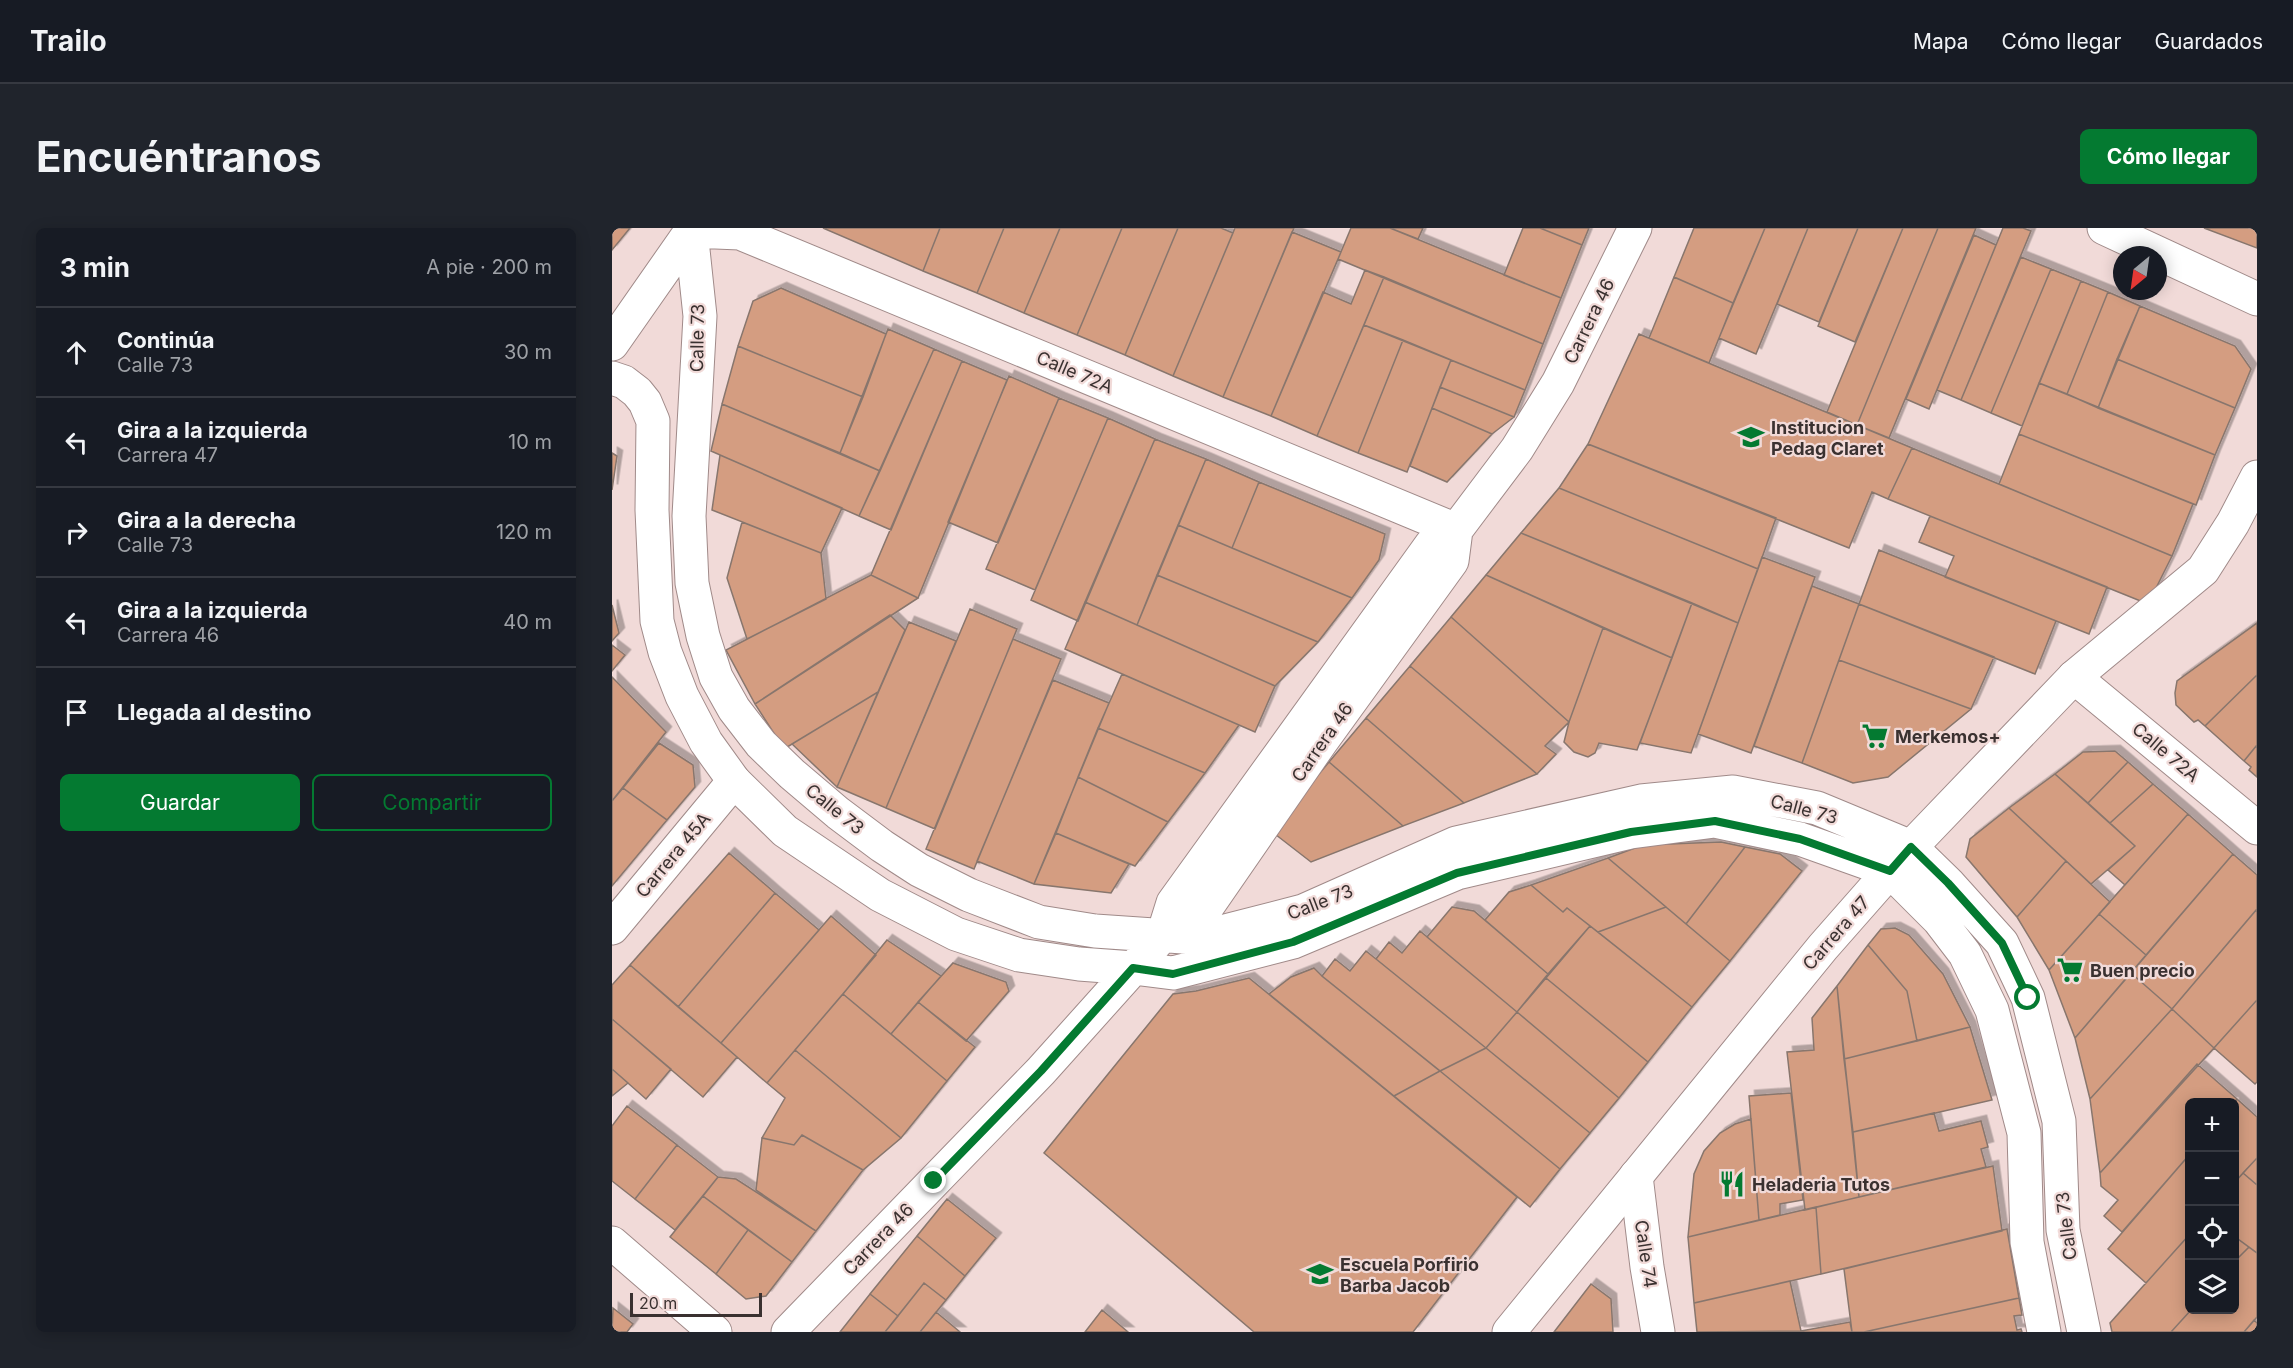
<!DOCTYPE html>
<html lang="es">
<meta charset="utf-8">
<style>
body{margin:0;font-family:Inter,sans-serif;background:#20242c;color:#f1f3f6}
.controls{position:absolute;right:18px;bottom:18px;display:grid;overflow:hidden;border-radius:9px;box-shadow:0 3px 15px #0003}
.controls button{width:54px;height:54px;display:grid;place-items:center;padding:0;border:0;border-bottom:2px solid #363941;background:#171b24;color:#f1f3f6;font:30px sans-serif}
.compass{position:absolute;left:1501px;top:18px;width:54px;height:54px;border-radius:50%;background:#171b24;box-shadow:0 3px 15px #0003;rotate:209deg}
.scale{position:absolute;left:18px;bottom:15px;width:132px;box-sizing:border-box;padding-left:6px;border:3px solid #3a3130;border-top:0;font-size:16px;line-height:21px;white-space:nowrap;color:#3a3130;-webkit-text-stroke:4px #f1dad8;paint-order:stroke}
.stop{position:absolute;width:18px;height:18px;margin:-14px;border:4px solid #047a31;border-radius:50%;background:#fff}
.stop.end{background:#047a31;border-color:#fff;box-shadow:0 2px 6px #0008}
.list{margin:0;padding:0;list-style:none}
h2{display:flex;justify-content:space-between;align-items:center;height:78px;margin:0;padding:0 24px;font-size:26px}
h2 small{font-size:20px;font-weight:400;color:#9ea1a6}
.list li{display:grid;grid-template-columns:39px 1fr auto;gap:18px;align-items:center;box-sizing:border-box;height:90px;padding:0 24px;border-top:2px solid #363941}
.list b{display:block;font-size:22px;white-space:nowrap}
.list p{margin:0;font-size:20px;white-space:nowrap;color:#9ea1a6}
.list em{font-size:20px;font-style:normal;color:#9ea1a6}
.actions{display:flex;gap:12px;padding:18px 24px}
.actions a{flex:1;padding:14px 0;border:2px solid #047a31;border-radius:9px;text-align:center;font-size:21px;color:#047a31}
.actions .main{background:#047a31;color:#fff}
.icon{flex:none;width:33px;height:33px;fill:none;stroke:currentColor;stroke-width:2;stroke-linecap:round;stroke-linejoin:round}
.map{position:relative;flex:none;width:1645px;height:1104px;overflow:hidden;border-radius:9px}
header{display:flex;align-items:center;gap:36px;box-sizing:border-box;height:84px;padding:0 30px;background:#171b24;border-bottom:2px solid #363941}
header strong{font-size:28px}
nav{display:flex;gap:33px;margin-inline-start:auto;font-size:21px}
.intro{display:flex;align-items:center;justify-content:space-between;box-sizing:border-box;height:144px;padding:0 36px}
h1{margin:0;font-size:42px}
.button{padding:15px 27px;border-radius:9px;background:#047a31;color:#fff;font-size:21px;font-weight:700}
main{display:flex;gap:36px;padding:0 36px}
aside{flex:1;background:#171b24;border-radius:9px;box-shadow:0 3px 15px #0003}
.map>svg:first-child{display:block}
.building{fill:#d49d81;stroke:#88766d;stroke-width:1.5;filter:url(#shadow)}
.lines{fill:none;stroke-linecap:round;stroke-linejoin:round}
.street-casing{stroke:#a08a89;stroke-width:35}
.secondary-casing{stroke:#a08a89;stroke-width:35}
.street{stroke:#fff;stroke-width:33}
.secondary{stroke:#fff;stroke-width:33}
.route{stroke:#047a31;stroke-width:8}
.labels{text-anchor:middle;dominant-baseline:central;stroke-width:4.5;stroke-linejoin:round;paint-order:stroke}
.street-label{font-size:18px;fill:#3a3130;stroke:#f1dad8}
.poi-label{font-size:18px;font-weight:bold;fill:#3a3130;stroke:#f1dad8;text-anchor:start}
</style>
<header>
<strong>Trailo</strong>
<nav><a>Mapa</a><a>Cómo llegar</a><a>Guardados</a></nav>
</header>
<div class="intro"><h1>Encuéntranos</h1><a class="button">Cómo llegar</a></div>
<main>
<aside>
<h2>3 min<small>A pie · 200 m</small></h2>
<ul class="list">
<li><svg class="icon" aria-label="ahead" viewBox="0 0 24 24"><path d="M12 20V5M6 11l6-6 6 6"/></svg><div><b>Continúa</b><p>Calle 73</p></div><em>30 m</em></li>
<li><svg class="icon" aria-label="left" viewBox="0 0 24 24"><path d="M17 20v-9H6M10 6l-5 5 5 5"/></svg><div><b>Gira a la izquierda</b><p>Carrera 47</p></div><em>10 m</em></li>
<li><svg class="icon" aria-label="right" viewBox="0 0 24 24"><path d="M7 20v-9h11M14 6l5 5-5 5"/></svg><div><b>Gira a la derecha</b><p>Calle 73</p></div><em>120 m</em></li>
<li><svg class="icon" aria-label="left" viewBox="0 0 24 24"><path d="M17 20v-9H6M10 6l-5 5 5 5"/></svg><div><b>Gira a la izquierda</b><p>Carrera 46</p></div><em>40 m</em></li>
<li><svg class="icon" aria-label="arrive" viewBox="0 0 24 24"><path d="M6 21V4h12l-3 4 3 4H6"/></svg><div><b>Llegada al destino</b></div></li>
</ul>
<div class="actions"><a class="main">Guardar</a><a>Compartir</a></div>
</aside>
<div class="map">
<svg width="1645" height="1104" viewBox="0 0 1645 1104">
<defs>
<filter id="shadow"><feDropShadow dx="5.5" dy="-5.5" stdDeviation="0" flood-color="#0004"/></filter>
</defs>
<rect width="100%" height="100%" fill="#f1dad8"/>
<path class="building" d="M0 0H18L0 22Z
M211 0H328L311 43Z
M328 0H392L365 65 311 43Z
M392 0H448L412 85 365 65Z
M448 0H510L465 107 412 85Z
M510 0H566L513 127 465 107Z
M566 0H609L621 5 561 148 513 127Z
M623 0H682L611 169 561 148Z
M739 0H778L949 70 931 116 726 31Z
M778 0H811L806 11Z
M911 0H928L970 17 949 70 892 47Z
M928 0H977L970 17Z
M1082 0H1153L1121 75 1062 49Z
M1153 0H1196L1144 126 1107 110Z
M1196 0H1246L1207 94 1165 76Z
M1246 0H1291L1243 114 1206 98Z
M1291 0H1326L1245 197 1215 184Z
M1326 0H1364L1277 210 1245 197Z
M1391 0H1411L1419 3 1349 172 1325 162Z
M1592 0H1645V20Z
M680 4 729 24 659 188 611 169Z
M1362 7 1384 17 1317 181 1294 171Z
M1409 29 1439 41 1379 185 1349 172Z
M1439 41 1469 53 1410 198 1379 185Z
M753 42 772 49 705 208 659 188 711 64 739 76Z
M772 49 931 116 913 162 752 97Z
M1062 49 1121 75 1097 135 1037 110Z
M1469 53 1496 64 1455 166 1427 155Z
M169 60 274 106 251 169 126 118 141 73Z
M1496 64 1528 78 1486 180 1455 166Z
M1528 78 1623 118 1639 141 1623 180 1505 131Z
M752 97 791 112 746 225 705 208Z
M276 101 322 121 268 243 228 225Z
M1027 106 1300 220 1276 271 1260 264 1237 320 976 216Z
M791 112 839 132 795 244 746 225Z
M126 118 251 169 228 225 110 176Z
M322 121 350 133 279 302 247 288Z
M1505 131 1623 180 1603 227 1486 180Z
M839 132 913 162 902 189 828 159Z
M350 133 395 152 306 370 259 347Z
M397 148 447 170 386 315 336 294Z
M1427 155 1603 227 1584 277 1407 206Z
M828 159 902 189 880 206 820 180Z
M447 170 496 190 423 362 374 341Z
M110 176 268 243 247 288 99 223Z
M820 180 880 206 835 254 798 238Z
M496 190 543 211 466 393 419 372Z
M1407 206 1581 276 1560 328 1387 256Z
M543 211 594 231 525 397 473 374Z
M976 216 1164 290 1146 341 947 260Z
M1300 220 1560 328 1536 376 1276 271Z
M0 225 5 228 0 262Z
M108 227 230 280 209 325 100 282Z
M594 231 647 254 620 320 566 297Z
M647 254 773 306 767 332 740 370 620 320Z
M947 260 1146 341 1126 395 909 305Z
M1318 288 1495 359 1477 406 1333 349 1342 328 1307 314Z
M130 294 209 325 214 371 135 411 115 350Z
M566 297 620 320 740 370 706 414 545 347Z
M909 305 1080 375 1060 430 874 347Z
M1267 322 1444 393 1423 446 1247 376Z
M1150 329 1203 349 1139 525 1086 506Z
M259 347 306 370 143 476 114 422Z
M545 347 706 414 663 458 525 397Z
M874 347 991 400 957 494 839 389Z
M1200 358 1247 376 1190 535 1142 518Z
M473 374 663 458 643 504 453 421Z
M1080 375 1126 395 1079 525 1028 515Z
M1247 376 1382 429 1359 481 1227 432Z
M0 377 7 405 0 413Z
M358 381 405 401 323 601 274 580Z
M278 387 293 402 266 464 172 521 143 476Z
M839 389 957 494 933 518 944 526 925 546 798 438Z
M297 394 344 413 274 580 225 559Z
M1645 395V447L1593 498 1586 492 1582 494 1564 477 1563 465 1565 453Z
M991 400 1060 430 1025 522 987 515 983 525 976 529 962 524 952 514 957 494Z
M401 411 449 431 362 641 314 621Z
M0 417 13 427 0 443Z
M1227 432 1359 481 1276 549 1241 555 1190 535Z
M798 438 925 546 852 575 754 490Z
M510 446 627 497 593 545 486 500Z
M1645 447V517L1632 533 1593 498Z
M0 449 54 504 0 573Z
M441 452 497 475 422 656 365 633Z
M266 464 225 559 180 516Z
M754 490 852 575 791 598 717 534Z
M486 500 593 545 556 594 466 549Z
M47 515 81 537 83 559 55 592 11 560Z
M1645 517V549L1637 542 1639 539 1632 533Z
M1503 523 1516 534 1476 575 1443 546 1471 524Z
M717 534 791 598 699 634 659 603Z
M1516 534 1541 556 1498 595 1476 575Z
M1443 546 1523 618 1479 656 1397 580Z
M466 549 556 594 523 638 444 605Z
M1541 556 1576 586 1513 657 1496 642 1523 618 1498 595Z
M11 560 55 592 0 658V573Z
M1397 580 1454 633 1405 689 1354 629 1358 611Z
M1576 586 1621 626 1534 727 1487 686Z
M444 605 517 636 499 665 422 656Z
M1109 614 1133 619 1074 696 996 630 1031 617Z
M1133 619 1168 626 1190 643 1118 733 1074 696Z
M117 625 163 665 66 779 18 737Z
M1621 626 1645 647V681L1560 781 1519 745Z
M996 630 1054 679 986 704 955 680 951 684 919 657Z
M1454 633 1498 674 1437 742 1405 689Z
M919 657 951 684 955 680 978 698 936 746 873 692 897 664Z
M163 665 207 702 109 815 66 779Z
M840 679 862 683 936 746 905 784 815 709Z
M1054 679 1118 733 1080 779 986 704Z
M1645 681V772L1602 820 1560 781Z
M1487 686 1534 727 1463 810 1437 742Z
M219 688 264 727 155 855 109 815Z
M978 698 1080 779 1036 834 934 750Z
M1283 700 1297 707 1331 746 1358 799 1305 813 1295 763 1256 717 1269 701Z
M808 703 905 784 874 820 764 731 777 714 790 725Z
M275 712 329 748 279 806 231 766Z
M1256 717 1295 763 1305 813 1232 831 1225 758Z
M754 723 764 731 874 820 828 843 710 748 723 731 738 743Z
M341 735 394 754 397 763 354 813 306 774Z
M18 737 125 829 91 869 0 791V757Z
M702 740 710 748 828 843 782 868 657 766 679 749Z
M1519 745 1560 781 1478 871 1463 810Z
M637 750 905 969 801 1104H642L432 925 561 766 584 763Z
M934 750 1036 834 1007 870 905 784Z
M1225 758 1247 969 1193 982 1175 824 1202 822 1200 790Z
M231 766 335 853 289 910 183 822Z
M1645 772V854L1643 856 1602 820Z
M306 774 363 819 335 853 279 806Z
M1560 781 1602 820 1488 945 1478 871Z
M905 784 1007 870 978 905 874 820Z
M0 791 59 841 34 871 0 841Z
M1358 799 1380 872 1241 904 1232 831Z
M874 820 978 905 948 941 828 843Z
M183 822 289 910 251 942 190 907 182 917 150 910 173 870 155 855Z
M1585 836 1625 871 1622 874H1578V926L1510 1004 1492 988 1506 972 1489 958 1488 945Z
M0 841 16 855 0 868Z
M828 843 948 941 918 979 782 868Z
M1179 865 1191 972 1168 976V987L1147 992 1137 868Z
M1625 871 1645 889V930L1622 955V874Z
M15 878 65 917 23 971 0 953V898Z
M1322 885 1327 903 1369 893 1376 919 1369 921 1374 939 1247 969 1241 904Z
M1139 891 1147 992 1076 1009 1082 946 1092 923 1108 905 1123 896Z
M190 907 251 942 204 1003 144 962 150 910 182 917Z
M65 917 106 949 63 1002 23 971Z
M1578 926V1006L1534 1055 1496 1021Z
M1645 930V957L1631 945Z
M1381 938 1390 1003 1209 1046 1204 979Z
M1631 945 1645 957V1025L1622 1008V955Z
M106 949 124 951 204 1003 180 1034 91 968Z
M91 968 136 1002 104 1046 58 1009Z
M335 971 384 1010 353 1048 305 1008Z
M1204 979 1209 1046 1082 1075 1076 1009Z
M1395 1001 1407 1070 1252 1104H1240L1232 1041Z
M136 1002 180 1034 154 1068 134 1071 104 1046Z
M1578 1006V1082H1579L1559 1104H1500L1498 1095Z
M305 1008 353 1048 334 1072 312 1055 286 1088 258 1066Z
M1622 1008 1637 1019 1622 1034Z
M1637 1019 1645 1025V1089L1632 1104H1559L1579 1082H1622V1034Z
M1178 1053 1189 1103 1085 1104 1082 1075Z
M312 1055 334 1072 308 1104H273Z
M979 1056 999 1071 1001 1104H942Z
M258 1066 286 1088 273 1104H228Z
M1407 1070 1410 1087 1402 1088 1405 1102 1409 1101 1410 1104H1252Z
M1 1080 21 1096 15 1104H0Z
M490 1082 516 1104H473Z
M324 1084 348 1104H308Z
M1642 1092 1645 1095V1104H1632Z
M1238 1094 1240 1104H1186L1189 1103Z"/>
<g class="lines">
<g class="street-casing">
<path id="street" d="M1492 0 1645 71
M1462 449 1645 600
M0 700 122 553
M1024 948 1035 1039 1046 1104
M0 1015 103 1104"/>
</g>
<g class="secondary-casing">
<path id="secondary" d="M79 3 88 88 77 288 80 355 91 408 104 449 122 481 149 516 180 546 226 585 270 618 307 642 357 667 427 694 483 703 586 710 691 683 844 615 1029 573 1121 564 1205 580 1299 619 1336 655 1390 715 1416 770 1447 893 1451 1002 1472 1104
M79 3 128 5 844 302
M0 116 79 3
M0 150 12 154 25 164 33 174 41 193 40 282 45 393 53 424 70 468 94 514 122 553 173 603 268 667 344 706 407 727 467 736 521 740 561 745 681 714 845 645 1019 604 1103 593 1188 611 1278 643 1327 692 1353 726 1380 782 1412 905 1415 1014 1432 1104
M551 707 561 675 819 317 844 302 905 221 946 155 1023 0
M176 1104 429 843 551 707 595 679 709 514 840 333 844 302
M897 1104 1211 719 1299 619 1462 449 1591 342 1621 295 1645 249"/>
</g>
<use href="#street" class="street"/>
<use href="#secondary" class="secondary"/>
</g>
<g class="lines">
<path class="route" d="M322 953 429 843 521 740 561 746 681 714 845 645 1019 604 1103 593 1188 611 1278 643 1299 619 1336 655 1390 715 1416 770"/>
</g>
<defs>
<g id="school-bare" transform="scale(2.07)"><path d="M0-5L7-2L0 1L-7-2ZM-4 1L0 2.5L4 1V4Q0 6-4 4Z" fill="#047a31" stroke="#f1dad8" stroke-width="2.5" paint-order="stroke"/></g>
<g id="supermarket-bare" transform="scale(2.07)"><path d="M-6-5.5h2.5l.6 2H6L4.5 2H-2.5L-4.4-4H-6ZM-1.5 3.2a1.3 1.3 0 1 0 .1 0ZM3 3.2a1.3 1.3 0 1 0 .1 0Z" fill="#047a31" stroke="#f1dad8" stroke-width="2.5" paint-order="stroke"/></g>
<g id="restaurant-bare" transform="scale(2.07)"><path d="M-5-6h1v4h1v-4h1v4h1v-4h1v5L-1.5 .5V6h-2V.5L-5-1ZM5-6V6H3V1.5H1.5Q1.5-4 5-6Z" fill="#047a31" stroke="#f1dad8" stroke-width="2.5" paint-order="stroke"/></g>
</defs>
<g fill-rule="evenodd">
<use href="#school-bare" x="1139" y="209"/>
<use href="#supermarket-bare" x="1263" y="508"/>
<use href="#supermarket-bare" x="1458" y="742"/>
<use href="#restaurant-bare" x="1120" y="956"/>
<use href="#school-bare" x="708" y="1046"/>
</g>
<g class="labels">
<g class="street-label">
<text transform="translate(977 93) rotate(-64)">Carrera 46</text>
<text transform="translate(85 110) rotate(-89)">Calle 73</text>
<text transform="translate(463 144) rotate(23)">Calle 72A</text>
<text transform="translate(710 514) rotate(-55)">Carrera 46</text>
<text transform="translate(1554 524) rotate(40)">Calle 72A</text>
<text transform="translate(223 581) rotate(39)">Calle 73</text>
<text transform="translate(1192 581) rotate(15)">Calle 73</text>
<text transform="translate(61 627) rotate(-50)">Carrera 45A</text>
<text transform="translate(708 674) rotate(-21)">Calle 73</text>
<text transform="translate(1224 705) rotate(-49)">Carrera 47</text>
<text transform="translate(1454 998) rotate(-97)">Calle 73</text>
<text transform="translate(266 1011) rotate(-46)">Carrera 46</text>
<text transform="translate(1034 1026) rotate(82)">Calle 74</text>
</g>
<g class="poi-label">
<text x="1159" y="199">Institucion<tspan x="1159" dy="21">Pedag Claret</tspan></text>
<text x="1283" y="508">Merkemos+</text>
<text x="1478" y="742">Buen precio</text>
<text x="1140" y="956">Heladeria Tutos</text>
<text x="728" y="1036">Escuela Porfirio<tspan x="728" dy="21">Barba Jacob</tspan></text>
</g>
</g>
</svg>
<div class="controls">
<button>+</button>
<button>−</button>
<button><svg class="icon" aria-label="locate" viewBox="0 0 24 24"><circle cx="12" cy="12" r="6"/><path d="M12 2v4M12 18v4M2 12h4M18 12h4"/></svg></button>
<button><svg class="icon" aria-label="layers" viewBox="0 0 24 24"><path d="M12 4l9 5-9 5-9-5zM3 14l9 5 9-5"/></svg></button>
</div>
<svg class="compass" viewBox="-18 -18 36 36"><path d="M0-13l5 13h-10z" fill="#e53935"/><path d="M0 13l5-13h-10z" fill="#9ea1a6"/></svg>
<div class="scale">20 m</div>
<div class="stop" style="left:1416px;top:770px"></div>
<div class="stop end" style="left:322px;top:953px"></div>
</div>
</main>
